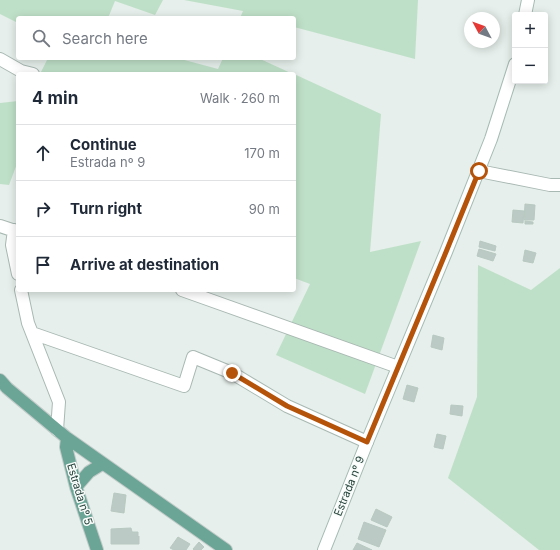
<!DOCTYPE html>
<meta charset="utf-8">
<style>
body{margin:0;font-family:Inter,sans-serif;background:#f2f2f3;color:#1f2937}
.controls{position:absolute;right:12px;top:12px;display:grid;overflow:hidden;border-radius:4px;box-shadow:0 2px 10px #0003}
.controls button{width:36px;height:36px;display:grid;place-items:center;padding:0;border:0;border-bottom:1px solid #e0e1e3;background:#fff;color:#1f2937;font:20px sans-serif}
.compass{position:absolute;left:464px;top:12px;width:36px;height:36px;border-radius:50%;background:#fff;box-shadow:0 2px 10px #0003;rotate:311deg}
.stop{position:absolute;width:12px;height:12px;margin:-9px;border:3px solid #b45309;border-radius:50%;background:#fff}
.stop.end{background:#b45309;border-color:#fff;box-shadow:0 1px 4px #0008}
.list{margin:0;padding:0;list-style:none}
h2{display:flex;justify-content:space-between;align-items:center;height:52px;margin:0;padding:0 16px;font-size:17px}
h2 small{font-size:13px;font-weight:400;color:#747a83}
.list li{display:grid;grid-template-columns:26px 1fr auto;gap:12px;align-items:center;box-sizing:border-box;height:56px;padding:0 16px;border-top:1px solid #e0e1e3}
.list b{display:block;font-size:15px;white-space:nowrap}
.list p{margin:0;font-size:13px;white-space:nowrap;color:#747a83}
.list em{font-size:13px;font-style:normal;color:#747a83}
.icon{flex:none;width:22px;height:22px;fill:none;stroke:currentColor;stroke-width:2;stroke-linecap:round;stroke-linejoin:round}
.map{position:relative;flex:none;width:560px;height:550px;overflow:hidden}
.search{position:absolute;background:#fff;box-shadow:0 2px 10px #0003;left:16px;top:16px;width:280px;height:44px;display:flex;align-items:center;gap:10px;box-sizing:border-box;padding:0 14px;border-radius:4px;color:#747a83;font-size:15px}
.panel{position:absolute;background:#fff;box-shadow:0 2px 10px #0003;left:16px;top:72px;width:280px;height:220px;border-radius:4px}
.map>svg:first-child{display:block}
.green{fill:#bfe0c8}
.building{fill:#bbcac4;stroke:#b8c9c2}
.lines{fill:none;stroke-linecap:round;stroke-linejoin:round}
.minor-casing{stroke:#a8b8b2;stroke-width:14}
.secondary-casing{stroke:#a4bbb3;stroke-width:14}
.primary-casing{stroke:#c2cac8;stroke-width:14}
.minor{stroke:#fff;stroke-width:12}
.secondary{stroke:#fff;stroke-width:12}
.primary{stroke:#6aa596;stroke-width:12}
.route{stroke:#b45309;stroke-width:5}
.labels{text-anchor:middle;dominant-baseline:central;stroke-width:3;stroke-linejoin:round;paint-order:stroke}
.street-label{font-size:11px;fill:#24423a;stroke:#f7fbf9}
</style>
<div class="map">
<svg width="560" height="550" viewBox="0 0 560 550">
<rect width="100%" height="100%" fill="#e6efeb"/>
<path class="green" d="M0 0H163L155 15 115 1 108 18H18V23L0 14Z
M184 0H418L415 59 294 27V18H258L254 17 253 18H240L243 11Z
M48 58H177L218 69 223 58H258L293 74H40Z
M294 74 381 114 370 252 421 241 365 394 276 355 310 284 294 278Z
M18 101V161L9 185 0 184V103Z
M478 265 531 290 560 268V550H539L448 478 477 397Z"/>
<path class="building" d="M525 204 535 205 534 220H524Z
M513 210 524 211 523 223 512 222Z
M525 221 533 222V224H525Z
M480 241 496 246 495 251 479 247Z
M479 249 496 254 493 261 477 256Z
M525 250 536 253 533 263 523 261Z
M433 335 444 338 442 350 431 347Z
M407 385 418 388 414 402 403 399Z
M451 405 463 406 462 416 450 414Z
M437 434 446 436 443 449 434 447Z
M114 493 126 495 124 513 111 511Z
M376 509 392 517 387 527 371 520Z
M364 522 386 530 379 547 358 539Z
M131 528 132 532H138V537L139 536V544H111V529Z
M178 537 190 544 186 550H174L170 548Z
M199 542 204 547 201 550H194L193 549Z
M357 543 372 550H353Z"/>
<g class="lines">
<g class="minor-casing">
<path id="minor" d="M0 59 21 71 33 74
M479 171 550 185H560
M0 226 18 232
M14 230 12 245 18 274
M21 290 28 323 59 402 57 430
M182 290 398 367
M32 333 184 386 193 357 232 373 287 406 367 442"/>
</g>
<g class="secondary-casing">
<path id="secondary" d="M525 15 528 0
M324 550 367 442 446 252 491 139 515 64"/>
</g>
<g class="primary-casing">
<path id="primary" d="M0 380 7 388 67 438 226 550
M67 438 66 447 76 487 97 550
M76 487 89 472 102 464"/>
</g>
<use href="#minor" class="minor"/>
<use href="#secondary" class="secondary"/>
<use href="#primary" class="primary"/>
</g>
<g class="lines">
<path class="route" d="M232 373 287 406 367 442 446 252 479 171"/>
</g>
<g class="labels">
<g class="street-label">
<text transform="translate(349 486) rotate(-68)">Estrada nº 9</text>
<text transform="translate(80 494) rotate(73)">Estrada nº 5</text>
</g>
</g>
</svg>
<div class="controls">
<button>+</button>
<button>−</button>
</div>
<svg class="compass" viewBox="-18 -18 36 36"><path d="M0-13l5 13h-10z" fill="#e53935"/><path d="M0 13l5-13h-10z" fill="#747a83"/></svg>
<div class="stop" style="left:479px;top:171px"></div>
<div class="stop end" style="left:232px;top:373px"></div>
<div class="search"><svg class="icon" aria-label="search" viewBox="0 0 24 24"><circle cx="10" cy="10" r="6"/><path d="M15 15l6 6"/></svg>Search here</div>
<section class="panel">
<h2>4 min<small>Walk · 260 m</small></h2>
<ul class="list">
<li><svg class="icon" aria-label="ahead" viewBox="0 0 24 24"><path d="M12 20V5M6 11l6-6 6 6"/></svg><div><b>Continue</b><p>Estrada nº 9</p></div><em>170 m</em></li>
<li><svg class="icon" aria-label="right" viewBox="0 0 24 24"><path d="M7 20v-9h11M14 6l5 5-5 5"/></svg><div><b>Turn right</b></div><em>90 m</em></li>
<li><svg class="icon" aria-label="arrive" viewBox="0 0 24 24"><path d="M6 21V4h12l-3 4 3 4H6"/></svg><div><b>Arrive at destination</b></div></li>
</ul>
</section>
</div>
